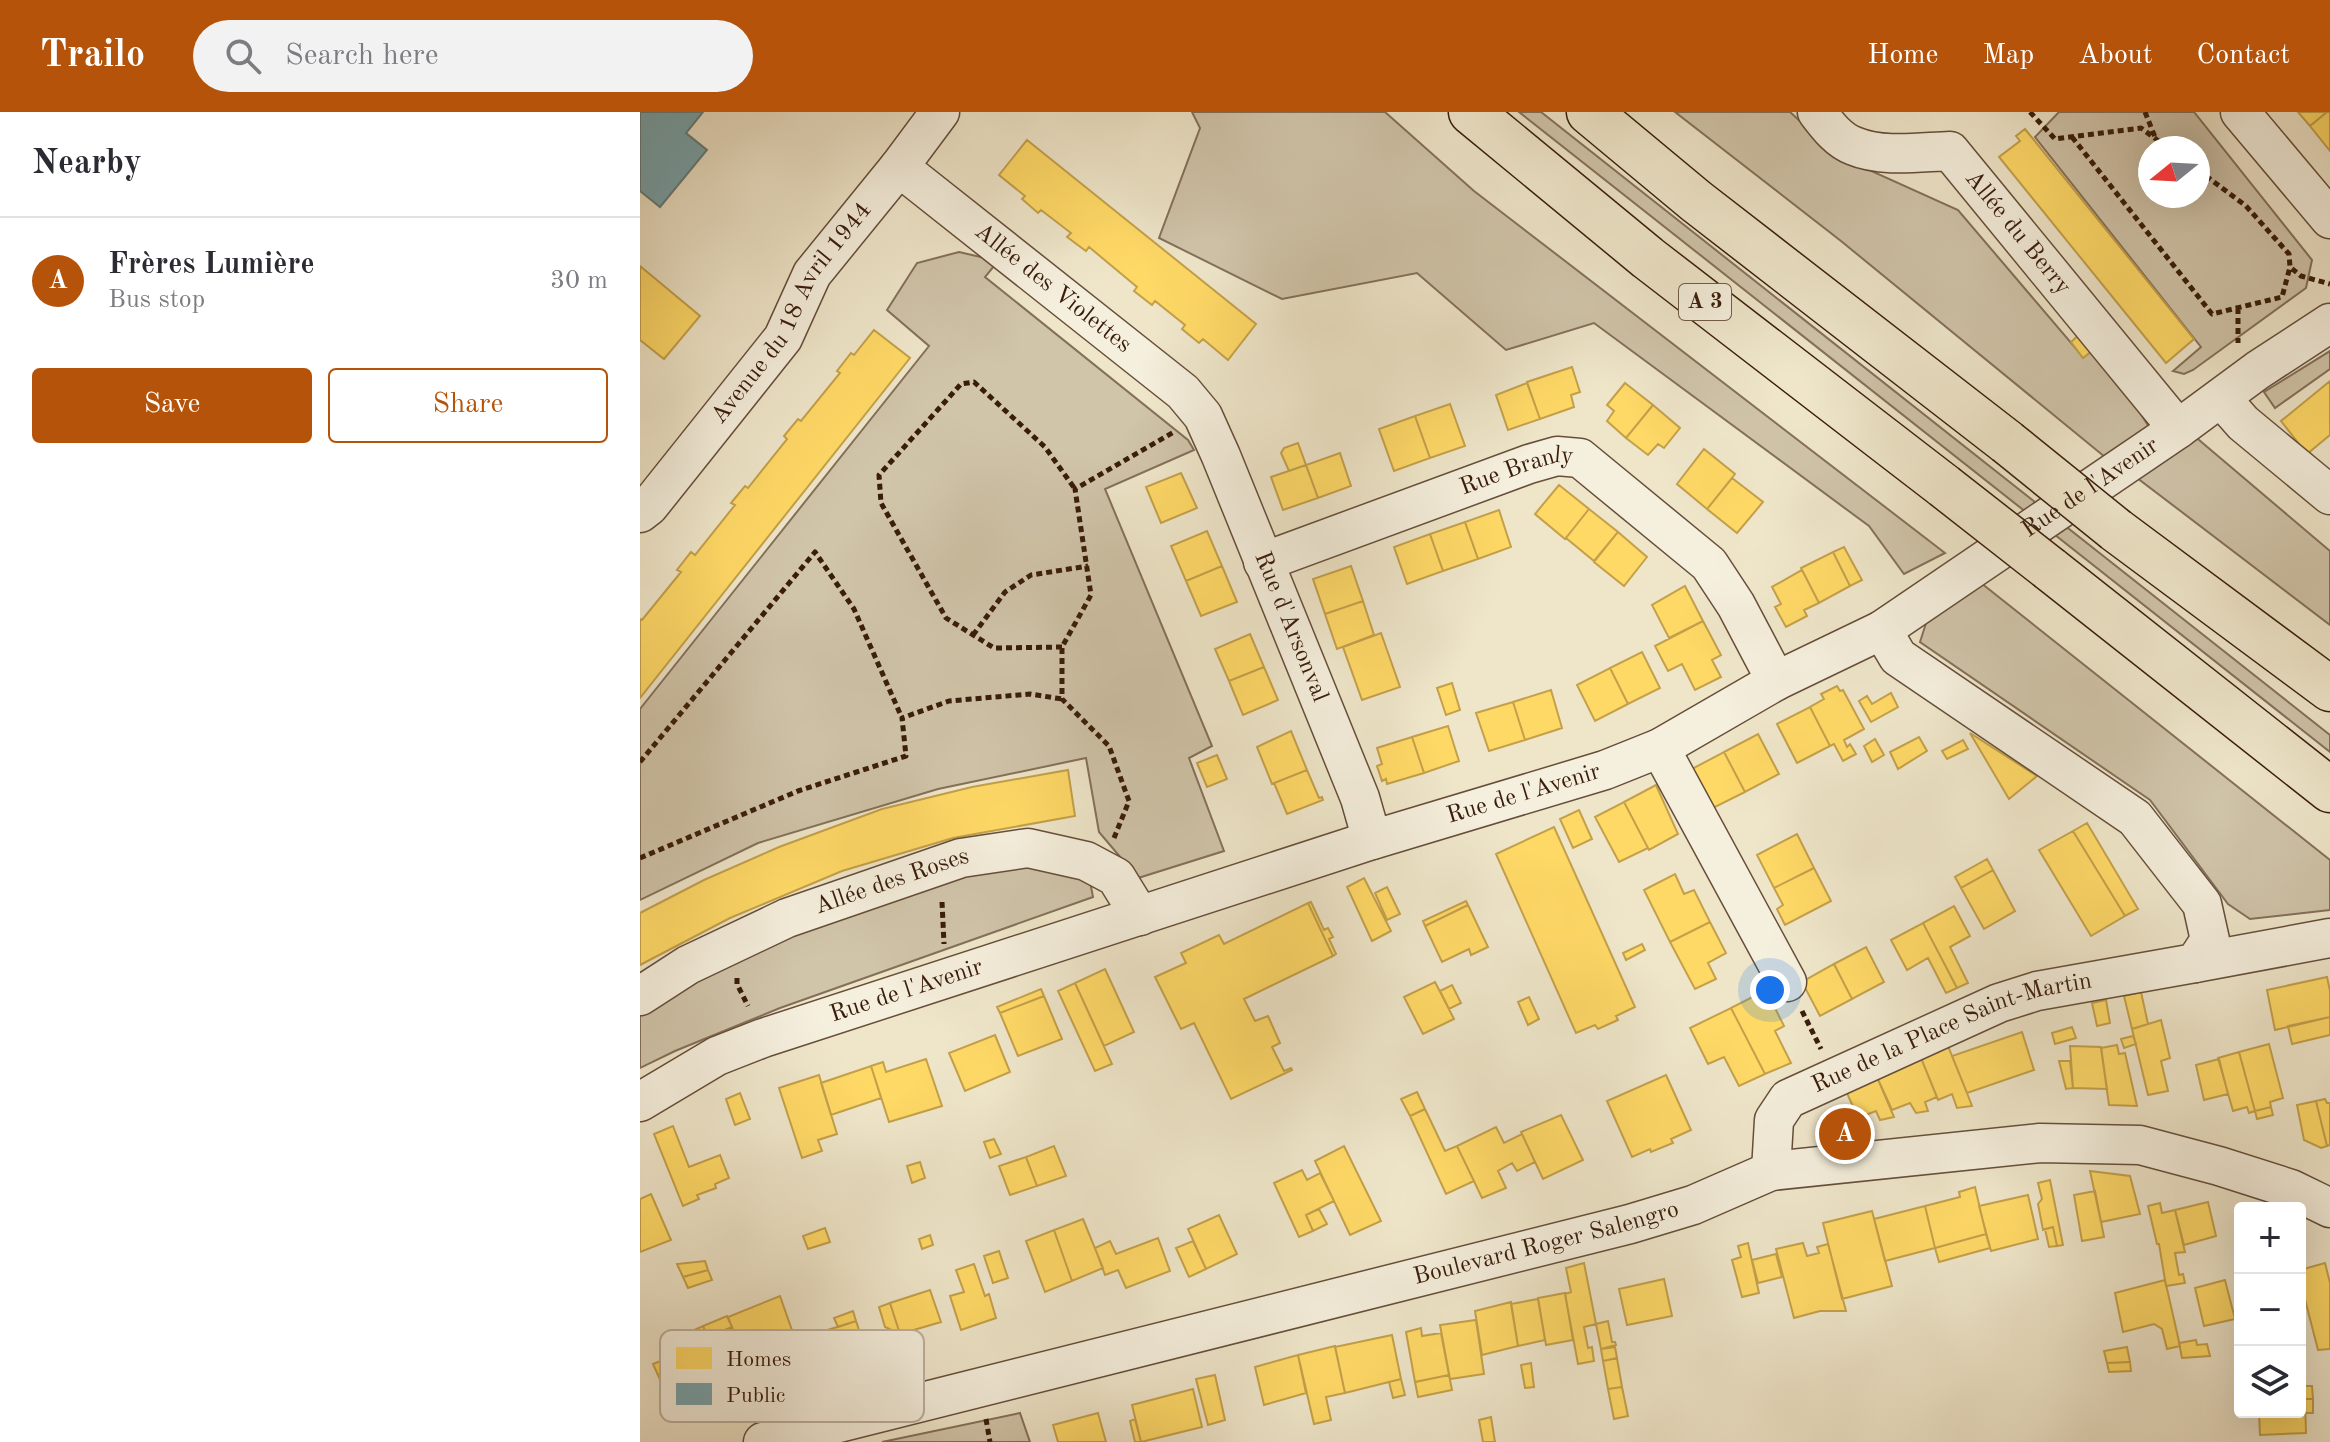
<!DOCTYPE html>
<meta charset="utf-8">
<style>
body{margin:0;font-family:"Old Standard TT",serif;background:#f2f2f3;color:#2b2b33}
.controls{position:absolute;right:24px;bottom:24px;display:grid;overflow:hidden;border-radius:8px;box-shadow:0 8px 32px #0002}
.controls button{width:72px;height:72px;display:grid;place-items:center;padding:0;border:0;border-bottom:2px solid #e1e1e2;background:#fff;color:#2b2b33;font:40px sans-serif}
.compass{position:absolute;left:1498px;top:24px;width:72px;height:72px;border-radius:50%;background:#fff;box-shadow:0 8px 32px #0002;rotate:252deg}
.you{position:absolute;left:1130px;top:878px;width:28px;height:28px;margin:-20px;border:6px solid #fff;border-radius:50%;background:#1a73e8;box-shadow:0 0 0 12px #1a73e833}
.badge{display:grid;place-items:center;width:52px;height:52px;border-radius:50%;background:#b45309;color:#fff;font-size:26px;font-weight:700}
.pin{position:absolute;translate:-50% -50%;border:4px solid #fff;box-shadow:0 2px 8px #0006}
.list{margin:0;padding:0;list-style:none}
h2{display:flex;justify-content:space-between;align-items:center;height:104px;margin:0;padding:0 32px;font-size:34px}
h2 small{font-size:26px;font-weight:400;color:#7c7c81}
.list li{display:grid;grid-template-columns:52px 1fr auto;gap:24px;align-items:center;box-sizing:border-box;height:128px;padding:0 32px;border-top:2px solid #e1e1e2}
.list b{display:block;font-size:30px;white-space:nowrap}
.list p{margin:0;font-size:26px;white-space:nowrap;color:#7c7c81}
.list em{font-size:26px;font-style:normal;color:#7c7c81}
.actions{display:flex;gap:16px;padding:24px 32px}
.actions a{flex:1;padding:18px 0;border:2px solid #b45309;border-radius:8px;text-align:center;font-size:28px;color:#b45309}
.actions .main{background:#b45309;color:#fff}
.icon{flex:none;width:44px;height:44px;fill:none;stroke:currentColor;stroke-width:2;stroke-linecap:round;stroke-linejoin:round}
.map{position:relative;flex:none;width:1690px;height:1330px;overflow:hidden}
header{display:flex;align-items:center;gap:48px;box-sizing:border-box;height:112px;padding:0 40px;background:#b45309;color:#fff}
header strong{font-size:38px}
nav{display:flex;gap:44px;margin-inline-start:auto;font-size:28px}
.search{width:560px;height:72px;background:#f2f2f3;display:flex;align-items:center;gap:20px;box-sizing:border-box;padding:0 28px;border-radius:44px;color:#7c7c81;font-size:30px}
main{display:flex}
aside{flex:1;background:#fff}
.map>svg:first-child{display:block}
.green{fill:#d0c4a9;stroke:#84705a;stroke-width:2;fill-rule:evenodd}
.homes{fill:#ffd966;stroke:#c4a04a;stroke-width:2}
.public{fill:#76a5af;stroke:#647c7e;stroke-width:2}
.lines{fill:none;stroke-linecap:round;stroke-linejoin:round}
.minor-casing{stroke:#664e3a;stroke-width:41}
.highway-casing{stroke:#391c0a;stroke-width:47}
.path{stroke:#391c0a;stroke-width:5;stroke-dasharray:6 4;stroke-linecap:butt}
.minor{stroke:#f5efdd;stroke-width:38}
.highway{stroke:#efe6ca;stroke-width:44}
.highway-bridge-casing{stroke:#391c0a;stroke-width:47;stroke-linecap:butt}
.highway-bridge{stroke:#efe6ca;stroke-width:44}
.labels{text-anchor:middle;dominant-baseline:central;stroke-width:8;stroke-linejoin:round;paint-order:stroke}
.shield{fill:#f5efdd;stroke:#715b49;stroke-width:2}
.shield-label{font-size:22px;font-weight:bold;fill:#391c0a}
.street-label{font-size:24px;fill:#391c0a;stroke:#f5efdd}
.key{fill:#f5efdd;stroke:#bdb09e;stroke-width:2}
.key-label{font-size:22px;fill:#391c0a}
</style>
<header>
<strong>Trailo</strong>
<div class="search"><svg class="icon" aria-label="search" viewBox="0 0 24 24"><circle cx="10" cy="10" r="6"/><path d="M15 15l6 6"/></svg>Search here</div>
<nav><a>Home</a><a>Map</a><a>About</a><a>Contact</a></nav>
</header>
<main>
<aside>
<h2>Nearby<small></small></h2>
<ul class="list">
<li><span class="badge">A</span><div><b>Frères Lumière</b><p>Bus stop</p></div><em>30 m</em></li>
</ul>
<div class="actions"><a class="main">Save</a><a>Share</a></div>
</aside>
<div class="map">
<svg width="1690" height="1330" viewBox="0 0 1690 1330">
<rect width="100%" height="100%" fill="#efe6ca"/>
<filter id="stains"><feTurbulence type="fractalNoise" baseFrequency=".0025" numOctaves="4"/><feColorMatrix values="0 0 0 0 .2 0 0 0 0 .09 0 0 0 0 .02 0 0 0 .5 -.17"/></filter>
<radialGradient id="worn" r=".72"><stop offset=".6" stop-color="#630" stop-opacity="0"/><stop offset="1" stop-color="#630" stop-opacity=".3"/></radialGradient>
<path class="green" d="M552 0H745L834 79 1305 441 1264 462 1229 414 954 211 866 238 777 161 642 187 519 126 560 16Z
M879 0H901L1690 623V640Z
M1035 0H1150L1198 44 1318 98 1443 245 1458 234 1509 315 1465 345 1201 129Z
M1419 0H1554L1672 148 1666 176 1553 258 1544 262 1533 259 1561 235 1395 25ZM1510 36H1558V84H1510Z
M319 140 358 149 345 165 548 328 554 338 465 377 572 634 549 646 584 739 498 766 459 720 446 646 298 677 118 731 0 788V597L289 234 247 198 277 151Z
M1690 239V257L1635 296 1624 280Z
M1552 322 1690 439V513L1488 359Z
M1336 467 1690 748V798L1610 807 1588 792 1510 688 1280 530 1288 505Z
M364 752 449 764 453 785 140 896 35 939 0 956V900L63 861 156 818Z
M380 1301 390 1330H242Z"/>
<path class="homes" d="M1658 0H1687L1670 14Z
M1687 0H1690V39L1670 14Z
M1385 17 1554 227 1526 251 1359 45 1380 29 1376 24Z
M387 28 616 212 588 248 563 227 559 231 542 217 545 213 515 189 512 193 494 179 497 175 449 135 446 139 427 125 431 121 401 98 398 101 382 87 385 84 359 63Z
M0 154 60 204 24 247 0 228Z
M234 218 270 246 0 586V507L2 508 41 460 37 458 51 440 55 443 95 393 91 391 105 374 108 376 147 327 144 324 158 307 161 309 200 261 197 259 211 241 214 243Z
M1444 218 1458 234 1443 246 1431 230Z
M932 255 940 280 931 283 934 295 900 307 887 270Z
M1690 269V323L1667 342 1641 309Z
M887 271 900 307 868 318 856 283Z
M985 271 1013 293 986 326 967 309 974 299 967 293Z
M810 292 825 334 790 346 775 304Z
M1013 293 1040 316 1024 336 1018 332 1008 343 986 326Z
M775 304 790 346 754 359 739 317Z
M658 331 666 353 649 359 641 341 644 336Z
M1064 337 1095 362 1067 397 1037 372Z
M700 341 711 374 678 386 666 353Z
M666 353 678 386 643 398 631 365Z
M541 361 557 396 521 411 506 375Z
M1092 366 1123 390 1097 421 1067 397Z
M919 373 949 397 925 427 895 402Z
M949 397 978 420 954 449 926 426Z
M859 398 871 435 838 447 825 410Z
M825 410 838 447 803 459 790 422Z
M567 419 582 454 546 469 531 434Z
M978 420 1007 445 984 474 954 450Z
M790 422 803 459 767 472 754 435Z
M1204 435 1222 468 1210 474 1193 440Z
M1193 440 1210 474 1179 491 1161 456Z
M582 454 597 490 561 504 546 469Z
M711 454 723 489 685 502 673 467Z
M1162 458 1179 491 1164 498 1167 504 1146 515 1135 495 1141 492 1132 475Z
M1045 474 1063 509 1029 526 1012 493Z
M723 489 734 523 697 537 685 502Z
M1063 509 1081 543 1072 548 1081 565 1055 578 1042 552 1028 559 1015 534Z
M741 521 760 575 722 588 703 535Z
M610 522 624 555 589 569 575 537Z
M1002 540 1020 576 988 592 970 556Z
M624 555 638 588 603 603 589 569Z
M970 556 988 592 955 609 937 573Z
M812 571 820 598 806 603 797 576Z
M1197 574 1200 579 1203 578 1224 617 1204 628 1207 635 1210 632 1216 642 1203 649 1194 632 1190 634 1170 595 1184 587 1181 582Z
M911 578 922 616 885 628 873 590Z
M1251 581 1258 595 1231 610 1219 589 1227 584 1232 592Z
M873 590 885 628 849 639 836 601Z
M1170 595 1190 634 1157 651 1137 612Z
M808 614 819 649 784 661 772 625Z
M651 619 667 658 632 672 617 635Z
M1330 621 1397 664 1369 687Z
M1118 622 1139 662 1105 680 1084 640Z
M772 625 784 661 747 672 746 667 742 669 737 654 742 652 737 636Z
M1279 625 1287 639 1258 657 1250 640Z
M1235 627 1244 643 1232 650 1224 634Z
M1323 628 1328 637 1307 647 1302 639Z
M1084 640 1105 680 1071 697 1050 658Z
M577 643 587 667 567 675 557 651Z
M428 658 435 704 313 726 202 759 90 806 0 853V801L64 768 139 735 242 697 332 675Z
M667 658 679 686 682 685 683 688 647 702 634 671Z
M1016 673 1038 722 1009 738 984 690Z
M984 690 1008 736 979 750 955 705Z
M939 698 952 727 933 736 920 707Z
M1447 711 1498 797 1485 804 1433 719Z
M914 715 995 895 976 904 978 908 958 917 955 913 936 921 856 742Z
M1433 719 1485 804 1451 824 1399 738Z
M1157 722 1174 756 1134 776 1117 743Z
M1347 747 1353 758 1321 776 1315 765Z
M1174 756 1191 789 1145 813 1137 797 1143 793 1134 776Z
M1353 758 1375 799 1344 817 1321 776Z
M1035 762 1044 782 1054 778 1070 810 1030 830 1004 778Z
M724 766 751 819 732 829 707 775Z
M747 775 760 802 747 808 735 781Z
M826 789 828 793 785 814 783 809Z
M671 790 684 818 688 816 693 825 689 827 696 842 693 844 668 791Z
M668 791 693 844 604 887 615 909 628 904 640 931 632 935 644 959 651 956 652 958 591 987 554 911 541 917 515 865 546 851 541 841 579 823 584 832Z
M828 793 848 835 831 843 829 837 802 850 785 814Z
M1314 794 1330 824 1310 835 1328 871 1317 876 1283 811Z
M1070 810 1086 841 1068 851 1076 867 1055 877 1030 830Z
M1283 811 1317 876 1306 881 1288 846 1267 858 1251 828Z
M1002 832 1005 838 986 848 983 841Z
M1226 835 1244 870 1212 887 1194 852Z
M1194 852 1212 887 1180 904 1162 870Z
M465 857 494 920 464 934 435 871Z
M1687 865 1690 879V905L1635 918 1627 878Z
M795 870 814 907 783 922 764 885Z
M435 871 472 952 455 959 418 879Z
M812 873 821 891 809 897 800 879Z
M401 877 404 884 360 901 357 895Z
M1126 878 1144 914 1135 919 1151 951 1125 962 1091 896Z
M1501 880 1508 912 1492 917 1484 884Z
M404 884 422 927 378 944 360 901Z
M889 885 899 907 888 913 878 890Z
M1466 888 1470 911 1457 914 1452 891Z
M1091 896 1125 962 1099 974 1084 945 1068 952 1050 916Z
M1690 905V923L1652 932 1648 914Z
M1521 908 1530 946 1521 949 1528 979 1508 983 1492 917Z
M1432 915 1436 926 1415 932 1412 921Z
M1382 920 1394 958 1327 981 1312 944Z
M355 923 370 960 325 979 309 941Z
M1493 924 1496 932 1484 936 1481 927Z
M1629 932 1643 986 1630 990 1631 995 1615 999 1599 940Z
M1477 933 1479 942 1485 941 1497 994 1469 993 1461 936Z
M1308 934 1327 981 1332 994 1317 996 1312 982 1298 988 1281 946Z
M1430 934 1461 935 1467 977 1433 976Z
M1599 940 1615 999 1609 1001 1607 995 1593 999 1578 946Z
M1281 946 1297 985 1285 990 1288 999 1276 1001 1270 991 1252 998 1237 965Z
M286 947 302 994 249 1010 231 954 243 950 246 960Z
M1579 947 1588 982 1564 988 1556 953Z
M1419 949H1430L1433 976 1426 977Z
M231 954 241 986 191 1003 181 971Z
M179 963 197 1022 178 1028 182 1039 162 1046 139 976Z
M1026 963 1051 1018 1031 1027 1033 1031 1011 1040 1010 1037 992 1045 967 989Z
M1237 965 1254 1005 1240 1008 1236 999 1218 1006 1206 979Z
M777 980 785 997 770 1004 761 987Z
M100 981 110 1007 95 1013 86 987Z
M1685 987 1687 991H1690V1033L1687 1034 1676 989Z
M1676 989 1687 1034 1681 1036 1664 1028 1657 993Z
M1631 995 1633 1003 1617 1007 1615 999Z
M785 997 805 1039 817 1034 834 1069 806 1082 770 1004Z
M921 1003 943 1048 903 1067 881 1020Z
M33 1014 49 1055 80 1043 89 1066 75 1072 76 1076 57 1083 59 1087 43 1094 14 1022Z
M856 1015 864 1031 882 1022 895 1050 877 1059 872 1051 858 1059 866 1076 842 1086 817 1034Z
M354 1027 361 1042 350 1046 344 1030Z
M414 1034 426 1064 397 1074 386 1045Z
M704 1034 741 1109 710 1123 675 1049Z
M386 1045 397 1074 370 1083 359 1054Z
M280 1050 285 1066 272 1071 267 1054Z
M662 1058 667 1068 680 1061 694 1089 666 1103 673 1119 659 1125 634 1071Z
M1450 1059 1490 1064 1500 1102 1461 1110Z
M1410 1068 1423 1133 1417 1134 1413 1115 1403 1118 1398 1092 1402 1087 1398 1071Z
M1335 1075 1346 1122 1295 1136 1285 1094 1320 1085 1319 1080Z
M1455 1079 1464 1125 1442 1129 1434 1083Z
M11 1082 31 1128 0 1140V1087Z
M1388 1083 1398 1127 1351 1139 1339 1094Z
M1568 1090 1576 1124 1544 1133 1535 1098Z
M1520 1091 1522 1101 1535 1098 1545 1140 1535 1141 1539 1163 1543 1162 1545 1171 1526 1174 1519 1132H1517L1508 1094Z
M1285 1094 1295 1136 1245 1149 1234 1107Z
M679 1097 687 1112 673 1119 666 1103Z
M1232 1099 1252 1174 1202 1187 1183 1111Z
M579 1103 597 1142 566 1157 548 1117Z
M443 1107 463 1156 432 1169 414 1118Z
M1413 1115 1417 1134 1409 1135 1405 1117Z
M185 1116 190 1130 168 1137 163 1124Z
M414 1118 432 1169 405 1180 386 1129Z
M1346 1122 1350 1136 1299 1150 1295 1136Z
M290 1123 293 1133 282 1137 279 1127Z
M518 1126 530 1159 486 1176 478 1158 465 1163 455 1136 470 1129 476 1142Z
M553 1129 566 1157 549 1165 536 1136Z
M1108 1131 1119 1181 1102 1185 1092 1148 1101 1145 1098 1134Z
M1163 1131 1167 1144 1179 1141 1177 1135 1188 1132 1206 1199H1180L1154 1206 1136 1137Z
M359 1139 368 1166 353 1171 344 1144Z
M1136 1142 1142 1165 1118 1171 1112 1148Z
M65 1149 68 1158 43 1165 37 1152Z
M944 1151 956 1212 944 1215 948 1236 952 1235 954 1249 938 1252 925 1182 931 1180 926 1156Z
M1685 1151 1690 1171V1237L1678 1238 1660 1168V1158Z
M334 1152 345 1184 349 1182 356 1206 321 1218 310 1184 324 1180 316 1158Z
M68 1158 72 1168 48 1176 43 1165Z
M1024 1167 1032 1204 987 1213 979 1177Z
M1525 1168 1540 1234 1527 1237 1522 1217 1514 1212 1483 1220 1475 1181Z
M1585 1168 1595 1207 1564 1214 1555 1176Z
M290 1178 301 1210 260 1222 250 1191Z
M925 1181 933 1228 906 1233 898 1186Z
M140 1184 154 1224 120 1238 122 1242 105 1249 88 1205Z
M898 1187 905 1228 878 1234 871 1192Z
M871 1190 878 1234 842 1243 835 1199Z
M250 1191 260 1222 245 1215 239 1195Z
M213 1199 216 1209 198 1215 194 1206Z
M87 1204 92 1215 68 1225 63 1214Z
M836 1208 844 1262 810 1267 800 1213Z
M216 1209 226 1239 185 1253 175 1222Z
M968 1209 972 1230H975L976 1233 961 1237 956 1212Z
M63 1214 69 1229 42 1240 36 1226Z
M92 1215 115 1272 91 1281 68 1225Z
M781 1216 782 1224 801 1221 809 1263 775 1270 766 1220Z
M752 1223 761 1267 705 1281 695 1235Z
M1556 1228 1557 1233 1567 1232 1570 1244 1542 1246 1539 1231Z
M695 1234 705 1281 686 1285 691 1308 674 1312 658 1243Z
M975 1235 977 1246 963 1249 961 1237Z
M1487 1235 1490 1250 1467 1251 1464 1239Z
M42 1240 61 1284 31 1292 13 1252Z
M658 1243 666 1281 624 1293 615 1255Z
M977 1246 982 1275 968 1277 963 1249Z
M1490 1250 1491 1259 1469 1260 1467 1251Z
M891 1251 894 1275 885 1276 881 1253Z
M1660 1255H1664L1666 1321 1620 1323 1619 1300H1660Z
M575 1263 585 1308 568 1313 556 1267Z
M809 1263 812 1278 778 1285 775 1270Z
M761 1267 765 1283 753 1286 749 1270Z
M1664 1274H1672L1673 1287H1665Z
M982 1275 988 1304 974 1307 968 1277Z
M553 1277 562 1315 501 1330 492 1293Z
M1665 1287H1673V1301H1665Z
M458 1301 466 1330H418L413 1313Z
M851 1305 855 1330H843L839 1308Z
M495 1307 501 1330H495L490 1309Z"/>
<path class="public" d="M0 0H63L46 21 67 38 20 95 0 79Z"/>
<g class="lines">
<g class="minor-casing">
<g id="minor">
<path id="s1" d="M1177 0C1187 13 1198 28 1214 34 1243 46 1280 40 1310 39L1538 317"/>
<path d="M1600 0 1690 107"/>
<path id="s2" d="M259 55 543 280 563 304 581 344 720 686 732 728"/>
<path d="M1581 286 1603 311 1690 383"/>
<path id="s3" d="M0 401 9 394 143 226 172 162 259 55 300 0"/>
<path id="s4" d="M623 450 889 352 917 344 940 346 1069 452 1096 493 1136 569"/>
<path d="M1020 636 1147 870"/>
<path d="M1555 851 1690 826"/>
<path id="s5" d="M0 884 48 853 147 806 321 746 388 736 446 749 476 765 500 804"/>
<path id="s6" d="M0 990 77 944 123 926 732 728 965 658 1020 636 1136 569 1242 518 1538 317 1618 258 1690 211"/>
<path id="s7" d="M1131 1059 1134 1008 1148 987 1359 891 1397 879 1555 851 1570 828 1562 792 1495 706 1258 545 1242 518"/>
<path id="s8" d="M123 1330 990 1112 1053 1093 1131 1059 1400 1031 1500 1033 1579 1054 1651 1077 1690 1096"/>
</g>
</g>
<g class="highway-casing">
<path id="highway" d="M831 0 1008 146 1304 374
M949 0 1056 89 1367 330
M1476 418 1690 577
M1410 457 1690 678"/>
</g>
<path class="path" d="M1390 0 1415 27 1501 16 1528 36
M1505 0 1515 25
M1432 25 1572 202 1642 185 1650 155
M1558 58 1606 94 1649 142 1650 155 1661 164 1690 172
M1598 196V231
M333 523 365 480 391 463 448 454
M422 535 354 536 306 506 241 391 239 363 321 272 334 270 405 335 435 377
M0 650 175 440 214 497 262 606
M474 726 489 689 469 634 422 587V535L451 483 435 377 534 320
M0 746 158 679 266 644 262 606 309 589 390 582 422 587
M302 790 304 832
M97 866V872L108 894
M1162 899 1181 937
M346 1307 350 1330"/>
<use href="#minor" class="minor"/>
<use href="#highway" class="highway"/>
<g class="highway-bridge-casing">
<path id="highway-bridge" d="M1367 330 1476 418
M1304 374 1410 457"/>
</g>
<use href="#highway-bridge" class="highway-bridge"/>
</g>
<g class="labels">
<rect class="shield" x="1039" y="172" width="52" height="36" rx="6"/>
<g class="shield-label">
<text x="1065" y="190">A 3</text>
</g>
<g class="street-label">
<text stroke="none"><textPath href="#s1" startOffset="254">Allée du Berry</textPath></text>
<text stroke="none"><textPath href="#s2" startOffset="196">Allée des Violettes</textPath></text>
<text stroke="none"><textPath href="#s3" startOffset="252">Avenue du 18 Avril 1944</textPath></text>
<text stroke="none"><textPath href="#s4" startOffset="270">Rue Branly</textPath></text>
<text stroke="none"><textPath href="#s6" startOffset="1586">Rue de l'Avenir</textPath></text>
<text stroke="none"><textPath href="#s2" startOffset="622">Rue d'Arsonval</textPath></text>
<text stroke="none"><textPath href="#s6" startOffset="938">Rue de l'Avenir</textPath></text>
<text stroke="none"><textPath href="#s5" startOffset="278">Allée des Roses</textPath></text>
<text stroke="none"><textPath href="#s6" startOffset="290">Rue de l'Avenir</textPath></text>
<text stroke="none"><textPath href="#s7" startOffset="254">Rue de la Place Saint-Martin</textPath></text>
<text stroke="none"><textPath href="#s8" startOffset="808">Boulevard Roger Salengro</textPath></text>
</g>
</g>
<rect x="20" y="1218" width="264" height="92" rx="12" class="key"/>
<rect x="36" y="1235" width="36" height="22" fill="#ffd966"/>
<rect x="36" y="1271" width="36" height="22" fill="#76a5af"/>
<g class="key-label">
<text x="86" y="1254">Homes</text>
<text x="86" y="1290">Public</text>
</g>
<rect width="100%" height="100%" filter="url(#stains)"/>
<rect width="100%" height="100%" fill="url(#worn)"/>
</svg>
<div class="controls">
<button>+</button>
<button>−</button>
<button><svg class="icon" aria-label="layers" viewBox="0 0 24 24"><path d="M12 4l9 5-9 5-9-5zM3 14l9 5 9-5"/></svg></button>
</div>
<svg class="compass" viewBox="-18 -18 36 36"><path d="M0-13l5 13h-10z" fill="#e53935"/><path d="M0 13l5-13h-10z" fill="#7c7c81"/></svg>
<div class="you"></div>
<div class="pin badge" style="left:1205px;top:1022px">A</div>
</div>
</main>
